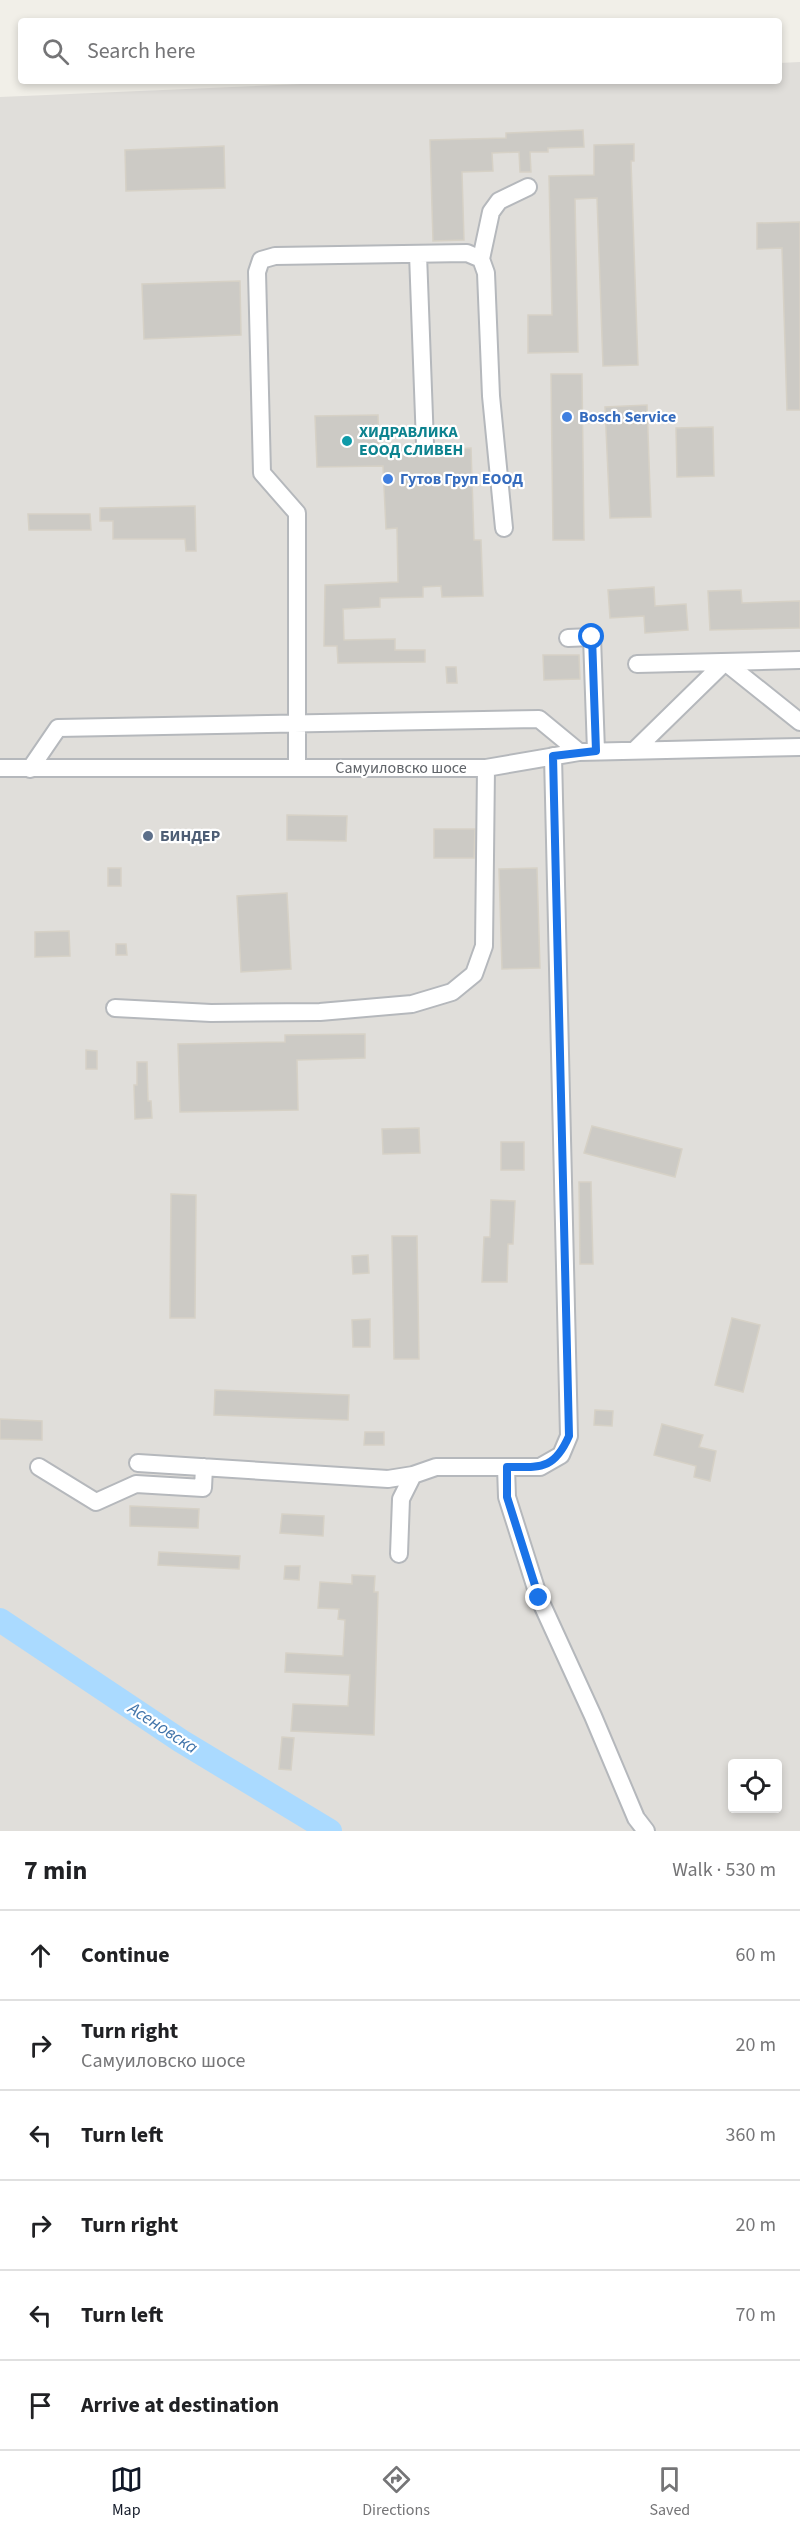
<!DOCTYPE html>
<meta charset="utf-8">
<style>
body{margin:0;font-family:"Source Sans 3",sans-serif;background:#f6f6f6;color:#202124}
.controls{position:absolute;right:18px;bottom:18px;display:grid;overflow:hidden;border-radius:6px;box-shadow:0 3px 9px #0003}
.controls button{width:54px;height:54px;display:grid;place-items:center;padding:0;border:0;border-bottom:2px solid #e0e0e0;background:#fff;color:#202124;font:30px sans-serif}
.stop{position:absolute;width:18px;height:18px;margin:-14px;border:4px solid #1a73e8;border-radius:50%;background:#fff}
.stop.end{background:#1a73e8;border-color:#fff;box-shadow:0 2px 6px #0008}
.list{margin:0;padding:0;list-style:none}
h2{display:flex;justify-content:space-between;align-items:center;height:78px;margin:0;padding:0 24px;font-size:26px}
h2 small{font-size:20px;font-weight:400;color:#757577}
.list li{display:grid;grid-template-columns:39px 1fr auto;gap:18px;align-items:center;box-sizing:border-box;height:90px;padding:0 24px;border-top:2px solid #e0e0e0}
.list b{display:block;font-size:22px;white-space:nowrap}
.list p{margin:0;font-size:20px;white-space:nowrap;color:#757577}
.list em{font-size:20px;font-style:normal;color:#757577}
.icon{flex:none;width:33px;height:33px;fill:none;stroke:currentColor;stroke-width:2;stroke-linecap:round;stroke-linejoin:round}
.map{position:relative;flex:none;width:800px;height:1831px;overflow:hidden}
.search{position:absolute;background:#fff;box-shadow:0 3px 9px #0003;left:18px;right:18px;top:18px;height:66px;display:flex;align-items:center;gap:15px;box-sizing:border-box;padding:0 21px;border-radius:6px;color:#757577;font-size:22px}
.sheet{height:618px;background:#fff}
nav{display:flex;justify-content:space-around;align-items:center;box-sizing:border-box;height:84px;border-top:2px solid #e0e0e0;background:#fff;font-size:16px;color:#757577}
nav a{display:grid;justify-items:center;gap:3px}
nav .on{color:#111827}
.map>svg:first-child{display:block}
.industrial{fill:#e0deda;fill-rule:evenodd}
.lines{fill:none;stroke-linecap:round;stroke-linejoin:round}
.river{stroke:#aadaff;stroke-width:24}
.building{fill:#cccac5;stroke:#d6d1c6;stroke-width:1.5}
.minor-casing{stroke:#b5b8bc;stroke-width:20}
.minor{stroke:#fff;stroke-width:16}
.route{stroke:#1a73e8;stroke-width:8}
.shop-dot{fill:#3f7fe0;stroke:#fff;stroke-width:2}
.culture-dot{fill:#0f9aa8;stroke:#fff;stroke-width:2}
.service-dot{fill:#5c6f8a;stroke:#fff;stroke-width:2}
.labels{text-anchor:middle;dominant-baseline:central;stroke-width:4.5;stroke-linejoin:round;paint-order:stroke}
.shop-label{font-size:16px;font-weight:bold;fill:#366cbe;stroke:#fff;text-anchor:start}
.culture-label{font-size:16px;font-weight:bold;fill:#0d838f;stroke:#fff;text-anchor:start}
.street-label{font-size:16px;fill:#5f6368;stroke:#fff}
.service-label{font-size:16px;font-weight:bold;fill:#4e5e75;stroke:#fff;text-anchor:start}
.water-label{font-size:18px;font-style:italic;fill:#4174aa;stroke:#fff}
</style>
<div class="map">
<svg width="800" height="1831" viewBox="0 0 800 1831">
<rect width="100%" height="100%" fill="#f1efe8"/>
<path class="industrial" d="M800 62V1831H0V97L372 81H779V63ZM732 1764H778V1808H732Z"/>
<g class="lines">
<path class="river" d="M0 1620 181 1741 330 1831"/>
</g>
<path class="building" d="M583 130 584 147 548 148V152H530L531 172H520L519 152 492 153 493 171 462 172 464 240 433 241 430 140 506 138V133Z
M634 144V161H631L638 365 603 366 597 198 575 199 578 352 528 353V315H552L549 176 594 175V145Z
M224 146 225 188 126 191 125 150Z
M800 222V410H787L782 248 757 249V223Z
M240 281 241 335 144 339 142 284Z
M551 374H582L584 540H553Z
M647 405 651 517 610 518 605 407Z
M378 415 379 451 417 450 425 454 434 450 471 448 474 540H481L483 596 442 597 441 586 423 587V597L380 598V607L343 609 344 640 395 639V650H425V662L338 663 337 646H324L325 585 398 582 397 528 386 529 383 466 317 467 315 416Z
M713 427 714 476 677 477 676 428Z
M195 506 196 551H186L185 539H113V521H100V508Z
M28 514H90L91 530H29Z
M654 587 655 606 686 604 688 630 645 633 644 616 610 618 608 590Z
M741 590 742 603 800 601V628L710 630 708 591Z
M543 655H579L580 679 544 680Z
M446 667H456L457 683H447Z
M287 815 347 816 346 841 287 840Z
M434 829H475L474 858H434Z
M108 868H121V886H108Z
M537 868 540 968 502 969 499 869Z
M287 893 291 969 241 972 237 896Z
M69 931 70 956 35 957V932Z
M116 944H126L127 955H116Z
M365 1034V1058L297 1060 298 1110 180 1112 178 1044 285 1042V1035Z
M86 1050 97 1051V1069H86Z
M137 1062H147L148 1101H151L152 1118 135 1119 134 1085H137Z
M592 1126 682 1149 675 1177 584 1153Z
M419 1128 420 1153 383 1154 382 1129Z
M501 1142H524V1170H501Z
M579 1182H591L593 1264H580Z
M171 1194 196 1195 195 1318H170Z
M491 1200 515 1201 513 1244H508L507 1282H482L484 1237H490Z
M392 1236H417L419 1359H394Z
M368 1255 369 1273 353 1274 352 1256Z
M732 1318 760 1325 743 1392 715 1385Z
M370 1319V1347H353L352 1320Z
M215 1390 349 1395 348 1420 214 1415Z
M595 1410 613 1411 612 1426 594 1425Z
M0 1419 42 1421V1440L0 1439Z
M662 1424 703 1435 699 1447 716 1451 710 1481 694 1477 696 1466 654 1455Z
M365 1432H384V1445H364Z
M130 1506 199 1509 198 1528 130 1526Z
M282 1514 324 1516 323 1536 280 1533Z
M159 1552 240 1556 239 1569 158 1565Z
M285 1566H300L299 1580 284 1579Z
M352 1575 375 1576 374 1592H378L374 1735 291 1731 293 1704 348 1706 350 1675 285 1672 286 1653 343 1656 345 1620 338 1619 339 1609 318 1608 320 1582 352 1584Z
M282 1737 294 1738 291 1770 279 1769Z"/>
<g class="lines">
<g class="minor-casing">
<path id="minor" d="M418 254 425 444
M481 259 491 212 499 201 528 187
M568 638 592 637 596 751
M637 664 800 660
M635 750 725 662 800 722
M0 768H486L579 752 800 747
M297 768V513L262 473 257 272 261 260 275 256 467 253 481 259 486 273 491 396 504 528
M30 769 58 728 539 719 579 752
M115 1008 211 1013 320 1012 412 1004 452 992 474 974 484 946 486 768
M138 1463 388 1479 413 1475
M39 1467 96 1502 136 1484 203 1488 204 1467
M506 1467 507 1497 539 1598 593 1716 636 1818 646 1831
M399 1554 401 1499 413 1475 436 1467H540L561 1455 569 1436 553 756"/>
</g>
<use href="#minor" class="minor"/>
</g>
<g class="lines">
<path class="route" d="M539 1598 507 1497V1467C541 1467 554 1470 569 1436L553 756 596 751 592 637"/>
</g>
<g class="shop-dot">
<circle cx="567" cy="417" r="6"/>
<circle cx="388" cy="479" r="6"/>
</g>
<circle class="culture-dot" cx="347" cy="441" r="6"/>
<circle class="service-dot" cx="148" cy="836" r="6"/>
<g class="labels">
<g class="shop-label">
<text x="579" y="417">Bosch Service</text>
<text x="400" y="479">Гутов Груп ЕООД</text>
</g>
<g class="culture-label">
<text x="359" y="432">ХИДРАВЛИКА<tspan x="359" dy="18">ЕООД СЛИВЕН</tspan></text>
</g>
<g class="street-label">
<text x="401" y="768">Самуиловско шосе</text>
</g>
<g class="service-label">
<text x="160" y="836">БИНДЕР</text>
</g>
<g class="water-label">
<text transform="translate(163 1728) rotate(33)">Асеновска</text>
</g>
</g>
</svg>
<div class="controls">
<button><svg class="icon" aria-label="locate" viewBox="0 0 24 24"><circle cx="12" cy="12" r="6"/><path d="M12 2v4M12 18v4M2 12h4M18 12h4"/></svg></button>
</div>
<div class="stop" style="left:592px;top:637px"></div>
<div class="stop end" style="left:539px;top:1598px"></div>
<div class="search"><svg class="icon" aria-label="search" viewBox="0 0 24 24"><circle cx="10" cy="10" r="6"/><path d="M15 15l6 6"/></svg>Search here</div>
</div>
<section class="sheet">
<h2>7 min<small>Walk · 530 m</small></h2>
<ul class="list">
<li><svg class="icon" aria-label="ahead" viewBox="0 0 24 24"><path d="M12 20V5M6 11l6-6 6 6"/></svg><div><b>Continue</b></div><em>60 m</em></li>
<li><svg class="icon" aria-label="right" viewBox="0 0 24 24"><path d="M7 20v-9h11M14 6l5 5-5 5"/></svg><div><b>Turn right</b><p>Самуиловско шосе</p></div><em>20 m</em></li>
<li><svg class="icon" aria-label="left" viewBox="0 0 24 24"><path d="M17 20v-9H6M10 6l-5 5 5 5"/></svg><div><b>Turn left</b></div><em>360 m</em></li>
<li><svg class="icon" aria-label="right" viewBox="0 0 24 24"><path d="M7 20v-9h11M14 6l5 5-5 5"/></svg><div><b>Turn right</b></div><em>20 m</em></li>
<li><svg class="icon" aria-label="left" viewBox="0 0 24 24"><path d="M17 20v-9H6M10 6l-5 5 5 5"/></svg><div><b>Turn left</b></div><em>70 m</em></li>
<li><svg class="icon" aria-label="arrive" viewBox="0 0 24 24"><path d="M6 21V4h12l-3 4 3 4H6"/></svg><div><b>Arrive at destination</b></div></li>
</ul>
</section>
<nav>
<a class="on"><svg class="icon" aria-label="map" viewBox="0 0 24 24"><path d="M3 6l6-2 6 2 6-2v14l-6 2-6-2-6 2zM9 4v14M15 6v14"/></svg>Map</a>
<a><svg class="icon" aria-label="directions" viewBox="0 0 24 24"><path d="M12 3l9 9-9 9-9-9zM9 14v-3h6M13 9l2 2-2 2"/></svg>Directions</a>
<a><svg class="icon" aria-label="saved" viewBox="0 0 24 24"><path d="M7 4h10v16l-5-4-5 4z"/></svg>Saved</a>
</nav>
